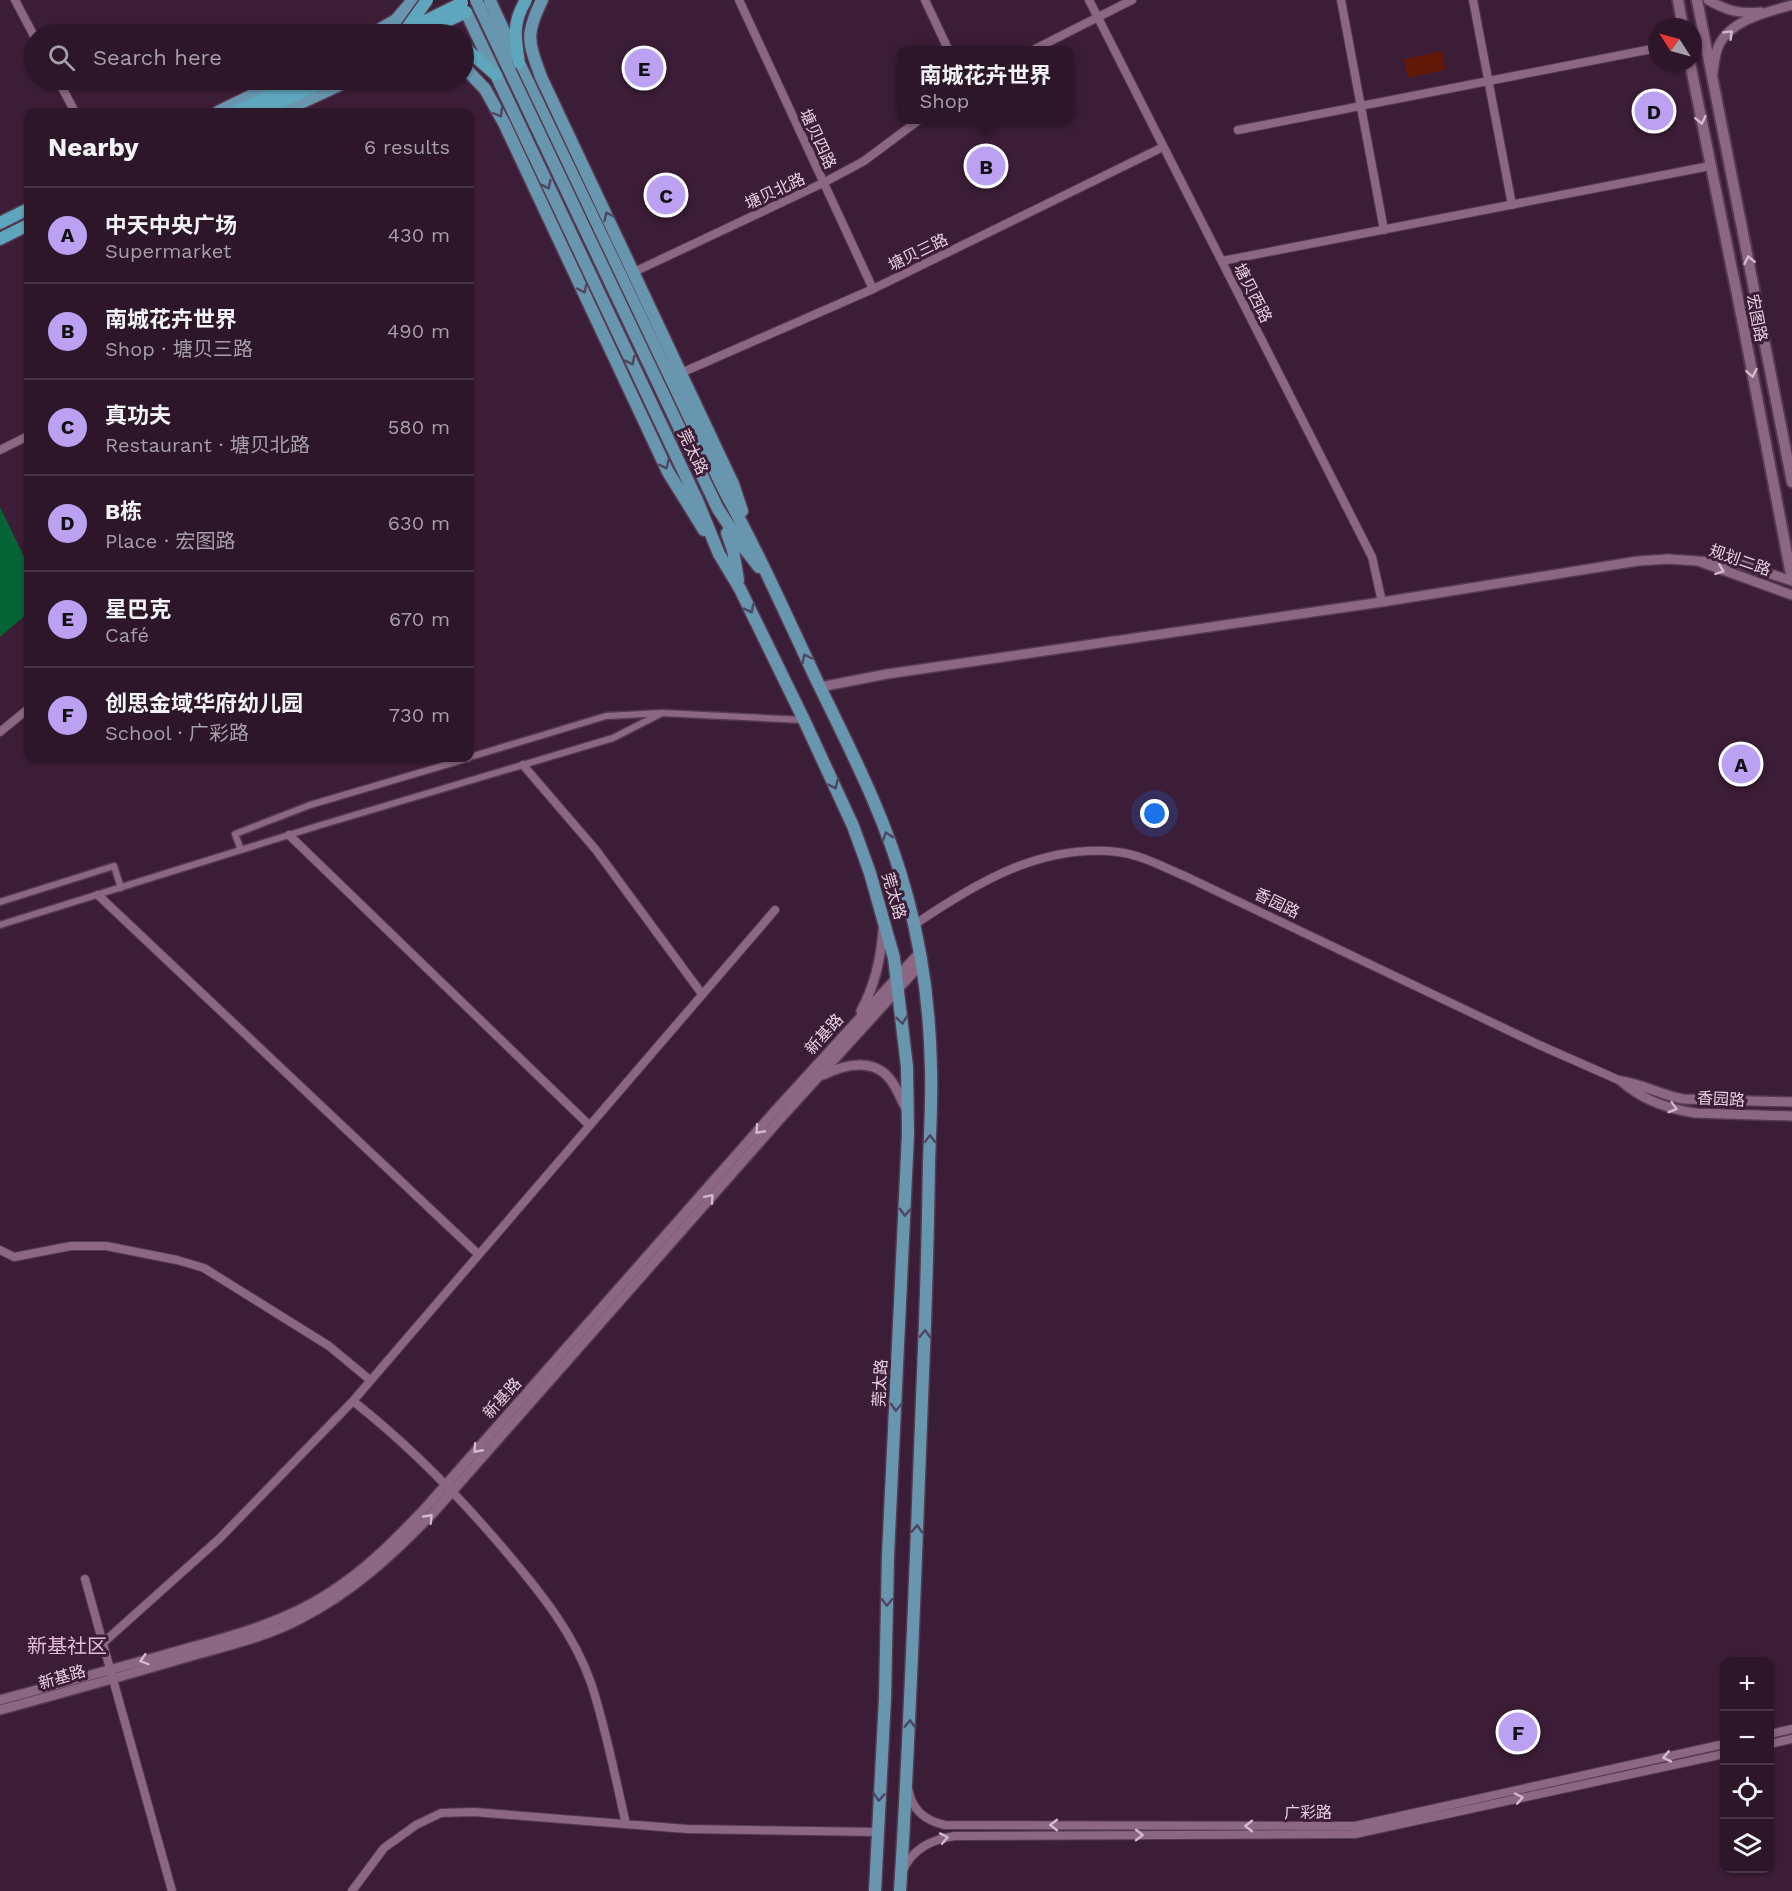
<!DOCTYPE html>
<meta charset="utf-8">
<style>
body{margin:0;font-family:"Work Sans","Noto Sans SC",sans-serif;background:#351f31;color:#f1f3f6}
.controls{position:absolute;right:18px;bottom:18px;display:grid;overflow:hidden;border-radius:12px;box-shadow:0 2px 4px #0004}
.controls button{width:54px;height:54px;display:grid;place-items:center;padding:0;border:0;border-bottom:2px solid #483546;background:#2d1629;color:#f1f3f6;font:30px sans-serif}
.compass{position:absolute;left:1648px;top:18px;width:54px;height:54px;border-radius:50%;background:#2d1629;box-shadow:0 2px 4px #0004;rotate:306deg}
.you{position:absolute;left:1155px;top:814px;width:21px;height:21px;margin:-15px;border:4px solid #fff;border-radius:50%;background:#1a73e8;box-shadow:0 0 0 9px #1a73e833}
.badge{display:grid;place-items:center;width:39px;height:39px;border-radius:50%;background:#bca0f2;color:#111;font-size:20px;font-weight:700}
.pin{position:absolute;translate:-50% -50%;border:3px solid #fff;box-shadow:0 2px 6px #0006}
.popup{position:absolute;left:897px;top:46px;width:177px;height:78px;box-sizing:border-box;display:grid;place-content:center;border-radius:12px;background:#2d1629;filter:drop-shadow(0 2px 4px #0005);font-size:20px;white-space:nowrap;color:#a79fa8}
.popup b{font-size:22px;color:#f1f3f6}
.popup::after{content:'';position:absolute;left:50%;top:100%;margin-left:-12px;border:12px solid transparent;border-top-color:#2d1629}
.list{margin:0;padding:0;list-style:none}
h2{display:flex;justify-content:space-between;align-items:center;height:78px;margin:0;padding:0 24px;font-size:26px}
h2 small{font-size:20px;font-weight:400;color:#a79fa8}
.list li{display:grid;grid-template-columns:39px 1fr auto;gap:18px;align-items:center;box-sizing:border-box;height:96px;padding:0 24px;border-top:2px solid #483546}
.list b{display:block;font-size:22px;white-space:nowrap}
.list p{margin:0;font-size:20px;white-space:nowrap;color:#a79fa8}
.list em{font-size:20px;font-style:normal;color:#a79fa8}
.icon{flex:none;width:33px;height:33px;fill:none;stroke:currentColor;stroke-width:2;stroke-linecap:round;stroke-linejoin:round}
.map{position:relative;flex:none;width:1792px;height:1891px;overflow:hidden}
.search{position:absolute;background:#2d1629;box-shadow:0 2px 4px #0004;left:24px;top:24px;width:450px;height:66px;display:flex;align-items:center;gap:15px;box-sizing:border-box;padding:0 21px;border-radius:33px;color:#a79fa8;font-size:22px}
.panel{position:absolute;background:#2d1629;box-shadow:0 2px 4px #0004;left:24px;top:108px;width:450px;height:654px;border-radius:12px}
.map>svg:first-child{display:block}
.green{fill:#611807}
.water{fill:#076436}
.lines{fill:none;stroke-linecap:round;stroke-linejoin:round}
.pedestrian-casing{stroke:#543950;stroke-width:9}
.minor-casing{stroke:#543950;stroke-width:10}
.tertiary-casing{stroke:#543950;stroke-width:12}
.secondary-casing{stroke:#543950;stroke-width:14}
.primary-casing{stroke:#543950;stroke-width:15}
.trunk-casing{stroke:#543950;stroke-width:15}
.pedestrian{stroke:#8c6784;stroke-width:6}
.minor{stroke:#8c6784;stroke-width:8}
.tertiary{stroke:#8c6784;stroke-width:9}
.secondary{stroke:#8c6784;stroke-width:10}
.primary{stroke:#6996af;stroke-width:12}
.trunk{stroke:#5ea6bd;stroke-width:12}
.primary-bridge-casing{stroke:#543950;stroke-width:15;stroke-linecap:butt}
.trunk-bridge-casing{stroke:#543950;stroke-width:15;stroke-linecap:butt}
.primary-bridge{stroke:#6996af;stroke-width:12}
.trunk-bridge{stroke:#5ea6bd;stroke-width:12}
.oneway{stroke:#d2b9cc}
.oneway2{stroke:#4c4761}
.labels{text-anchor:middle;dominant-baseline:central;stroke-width:6;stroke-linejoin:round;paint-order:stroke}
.street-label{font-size:16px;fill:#e3cede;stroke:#3c1d37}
.quarter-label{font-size:20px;fill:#e3bada;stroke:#3c1d37}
</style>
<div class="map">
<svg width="1792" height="1891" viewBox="0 0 1792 1891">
<rect width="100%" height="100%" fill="#3c1d37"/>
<path class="green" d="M1442 51 1445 70 1408 78 1404 59Z"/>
<path class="water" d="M0 507 28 565V613L0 637Z"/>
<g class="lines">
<g class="pedestrian-casing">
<path id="pedestrian" d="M470 757 606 716 662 713 804 720
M241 850 235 834 310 805 469 758
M0 902 114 866 121 888
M0 925 321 825 613 738 662 713"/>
</g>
<g class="minor-casing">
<path id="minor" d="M15 0 34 36
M739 0 873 289
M925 0 949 51
M1089 0 1372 557 1382 602
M1341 0 1384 230
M1473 0 1512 205
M1031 51 1132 0
M58 80 75 112
M1238 130 1657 48
M1222 261 1710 166
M634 272 823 183 864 161 919 120
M681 373 873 289 1163 147
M0 450 28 436
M0 732 28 709
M523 765 596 850 702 994
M289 835 589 1125
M98 895 478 1254
M914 925C974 884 1041 843 1118 852 1142 855 1165 868 1187 877L1537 1044 1621 1081
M0 1250 14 1257 71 1246H106L177 1260 204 1268 329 1346 370 1380
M353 1401C410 1446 461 1498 508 1554 541 1593 574 1634 591 1683 606 1728 615 1777 626 1824
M85 1579 172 1891
M103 1643 219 1539 353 1401 775 910
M1770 1734 1792 1729
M1770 1744 1792 1739
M909 1792C913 1811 926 1821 945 1825L1355 1826 1724 1744
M903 1870C913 1848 933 1839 955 1836L1355 1834 1724 1754
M352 1891 384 1848 416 1825 441 1813 474 1812 687 1829 877 1832"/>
</g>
<g class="tertiary-casing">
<path id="tertiary" d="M1708 0C1728 11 1739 14 1761 12
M1713 73C1714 65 1715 57 1717 50 1726 21 1767 12 1792 5
M1792 581 1738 563 1698 561 1792 595
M820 687 887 674 1382 602 1638 561 1668 559 1698 561
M861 1011C875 985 881 959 883 930
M823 1075C847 1063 878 1057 894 1085 899 1093 902 1102 907 1110
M1621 1081C1642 1100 1668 1109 1695 1113L1792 1116
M1621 1081C1643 1084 1661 1095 1683 1099L1792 1102
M0 1700C56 1685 112 1669 167 1654 223 1638 280 1625 329 1593 367 1569 397 1538 428 1505L774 1112 919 953
M0 1710C63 1693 126 1675 188 1657 226 1646 266 1637 300 1619 353 1592 394 1554 435 1511L781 1118 920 965"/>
</g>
<g class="secondary-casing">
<path id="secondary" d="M1678 0 1683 27
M1697 0 1792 482
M1690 63 1742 319 1792 580"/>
</g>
<g class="primary-casing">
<path id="primary" d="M542 0C525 35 528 41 541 77L733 484 742 511
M372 34 396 20 413 0
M519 63 721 485C757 549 786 615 817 681 851 751 887 820 907 896 922 950 930 1013 931 1069 932 1100 930 1132 929 1163 928 1234 926 1304 923 1374 916 1547 911 1719 900 1891
M464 67 485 89 504 123 668 472 704 530
M496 75 697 500 719 554 740 589 804 720 853 826 870 873 894 958 907 1067 908 1134 888 1556 885 1698 875 1891
M218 112 283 80
M281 112 350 80
M718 509 741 544 759 567
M727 533 733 550 738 580"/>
</g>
<g class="trunk-casing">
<path id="trunk" d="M235 112 304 80
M259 112 327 80
M0 223 28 209
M0 239 28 225"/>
</g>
<use href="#pedestrian" class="pedestrian"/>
<use href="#minor" class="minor"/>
<use href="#tertiary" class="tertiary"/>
<use href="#secondary" class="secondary"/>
<use href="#primary" class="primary"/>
<use href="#trunk" class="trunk"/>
<g class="primary-bridge-casing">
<path id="primary-bridge" d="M476 0 718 509
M490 1 516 57
M466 12 495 73"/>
</g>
<g class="trunk-bridge-casing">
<path id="trunk-bridge" d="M407 28 427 0
M405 31 462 3
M419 34 466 12
M464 47 496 75
M519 63C515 38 512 23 526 0"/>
</g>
<use href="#primary-bridge" class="primary-bridge"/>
<use href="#trunk-bridge" class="trunk-bridge"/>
</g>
<defs><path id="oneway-chevron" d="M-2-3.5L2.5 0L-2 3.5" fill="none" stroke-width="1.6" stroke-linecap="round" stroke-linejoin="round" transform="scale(1.5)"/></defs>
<g class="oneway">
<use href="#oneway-chevron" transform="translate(1729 34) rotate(-45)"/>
<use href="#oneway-chevron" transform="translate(1701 120) rotate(79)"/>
<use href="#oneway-chevron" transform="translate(1749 260) rotate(-101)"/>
<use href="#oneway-chevron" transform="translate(1752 373) rotate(79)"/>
<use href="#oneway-chevron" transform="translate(1720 570) rotate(21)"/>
<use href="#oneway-chevron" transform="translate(1673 1108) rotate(17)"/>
<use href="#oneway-chevron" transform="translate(759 1130) rotate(132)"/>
<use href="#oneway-chevron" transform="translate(710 1198) rotate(-49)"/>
<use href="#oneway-chevron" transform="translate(477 1449) rotate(132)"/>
<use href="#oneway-chevron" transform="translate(429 1518) rotate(-46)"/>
<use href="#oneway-chevron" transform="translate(144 1660) rotate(164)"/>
<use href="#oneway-chevron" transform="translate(1667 1757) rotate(167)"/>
<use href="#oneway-chevron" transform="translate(1519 1798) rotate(-12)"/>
<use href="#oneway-chevron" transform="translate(1054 1825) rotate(-180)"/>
<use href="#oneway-chevron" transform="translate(1249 1826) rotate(-180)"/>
<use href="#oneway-chevron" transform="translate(1139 1835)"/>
<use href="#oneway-chevron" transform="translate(944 1838) rotate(-11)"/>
</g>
<g class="oneway2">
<use href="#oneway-chevron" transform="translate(499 113) rotate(60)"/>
<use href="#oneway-chevron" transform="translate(547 185) rotate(65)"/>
<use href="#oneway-chevron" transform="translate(608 216) rotate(-115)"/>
<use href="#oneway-chevron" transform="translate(583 289) rotate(65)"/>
<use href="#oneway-chevron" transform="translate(631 361) rotate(64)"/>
<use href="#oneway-chevron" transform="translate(665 465) rotate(64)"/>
<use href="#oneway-chevron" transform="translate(750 609) rotate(64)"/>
<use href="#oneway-chevron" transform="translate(806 658) rotate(-115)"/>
<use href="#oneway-chevron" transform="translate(834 785) rotate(65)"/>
<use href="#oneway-chevron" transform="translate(887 836) rotate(-109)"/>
<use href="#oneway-chevron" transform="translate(902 1020) rotate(83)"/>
<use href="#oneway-chevron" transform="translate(930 1139) rotate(-89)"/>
<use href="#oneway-chevron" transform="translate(905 1212) rotate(92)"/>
<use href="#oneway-chevron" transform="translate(925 1334) rotate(-88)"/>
<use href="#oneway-chevron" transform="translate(896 1407) rotate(93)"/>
<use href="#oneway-chevron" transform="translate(917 1529) rotate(-88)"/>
<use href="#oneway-chevron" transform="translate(887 1602) rotate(91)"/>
<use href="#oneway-chevron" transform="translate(910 1724) rotate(-87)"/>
<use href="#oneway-chevron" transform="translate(879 1797) rotate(94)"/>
</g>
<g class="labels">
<g class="street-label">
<text transform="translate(818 139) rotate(65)">塘贝四路</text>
<text transform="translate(775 191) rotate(-25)">塘贝北路</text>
<text transform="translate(918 252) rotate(-26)">塘贝三路</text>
<text transform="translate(1253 293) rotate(63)">塘贝西路</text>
<text transform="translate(1757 318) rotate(79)">宏图路</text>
<text transform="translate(693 452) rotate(64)">莞太路</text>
<text transform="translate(1740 560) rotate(19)">规划二路</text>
<text transform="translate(894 896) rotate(74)">莞太路</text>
<text transform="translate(1277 903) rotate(26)">香园路</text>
<text transform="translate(824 1034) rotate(-48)">新基路</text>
<text transform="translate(1721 1099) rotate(3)">香园路</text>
<text transform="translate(880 1383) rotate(-87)">莞太路</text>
<text transform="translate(502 1398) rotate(-48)">新基路</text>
<text transform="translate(62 1677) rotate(-16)">新基路</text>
<text x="1308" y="1812">广彩路</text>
</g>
<g class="quarter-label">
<text x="67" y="1646">新基社区</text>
</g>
</g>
</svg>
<div class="controls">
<button>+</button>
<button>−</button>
<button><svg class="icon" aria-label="locate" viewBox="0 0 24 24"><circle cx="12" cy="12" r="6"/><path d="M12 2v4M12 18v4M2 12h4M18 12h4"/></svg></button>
<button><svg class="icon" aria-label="layers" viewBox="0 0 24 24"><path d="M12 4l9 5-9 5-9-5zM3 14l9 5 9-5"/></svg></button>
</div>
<svg class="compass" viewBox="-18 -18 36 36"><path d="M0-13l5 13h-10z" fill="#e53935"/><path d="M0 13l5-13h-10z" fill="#a79fa8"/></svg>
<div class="you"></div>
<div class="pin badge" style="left:1741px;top:764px">A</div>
<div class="pin badge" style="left:986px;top:166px">B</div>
<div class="popup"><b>南城花卉世界</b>Shop</div>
<div class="pin badge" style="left:666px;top:195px">C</div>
<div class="pin badge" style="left:1654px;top:111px">D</div>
<div class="pin badge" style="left:644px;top:68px">E</div>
<div class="pin badge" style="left:1518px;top:1732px">F</div>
<div class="search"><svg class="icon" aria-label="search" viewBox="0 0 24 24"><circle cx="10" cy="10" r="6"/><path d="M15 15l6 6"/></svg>Search here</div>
<section class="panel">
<h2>Nearby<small>6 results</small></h2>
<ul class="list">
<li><span class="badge">A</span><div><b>中天中央广场</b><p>Supermarket</p></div><em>430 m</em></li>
<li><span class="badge">B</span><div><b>南城花卉世界</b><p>Shop · 塘贝三路</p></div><em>490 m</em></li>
<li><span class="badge">C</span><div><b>真功夫</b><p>Restaurant · 塘贝北路</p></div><em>580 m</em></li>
<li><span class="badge">D</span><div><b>B栋</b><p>Place · 宏图路</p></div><em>630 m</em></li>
<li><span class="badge">E</span><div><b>星巴克</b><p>Café</p></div><em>670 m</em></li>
<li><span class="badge">F</span><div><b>创思金域华府幼儿园</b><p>School · 广彩路</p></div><em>730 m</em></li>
</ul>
</section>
</div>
